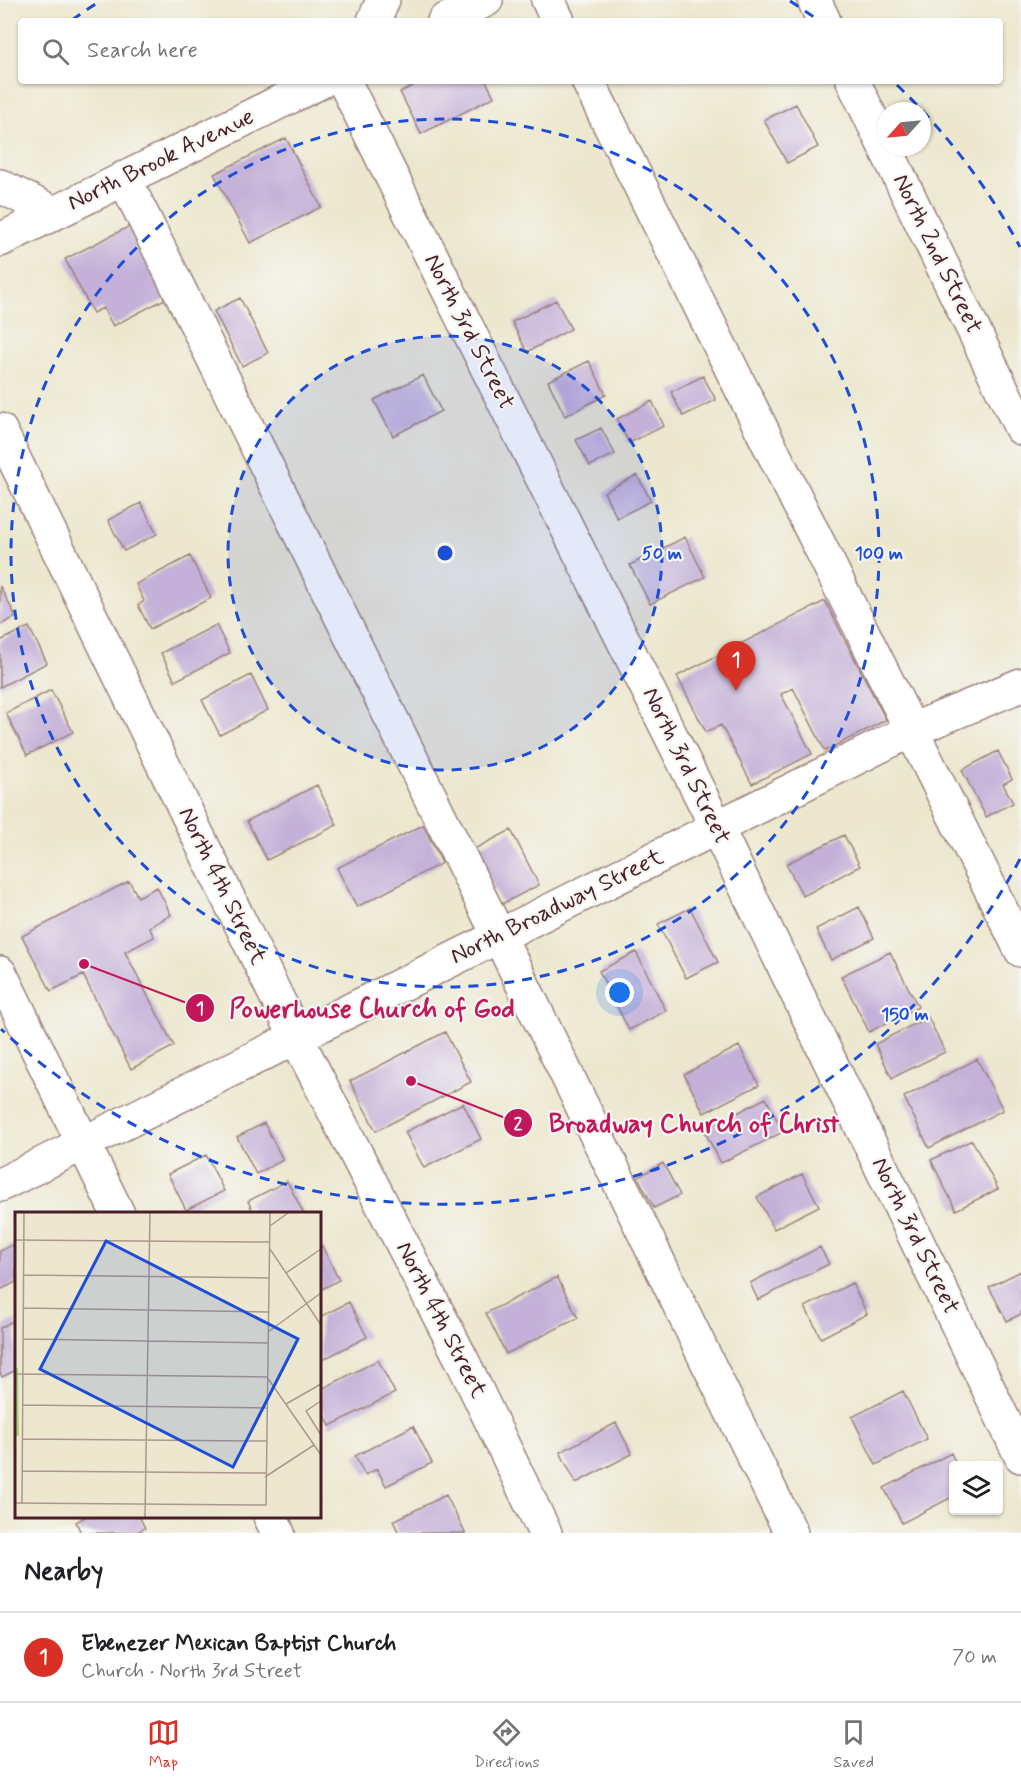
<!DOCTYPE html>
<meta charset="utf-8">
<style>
body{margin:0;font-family:Mynerve,sans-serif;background:#f2f2f2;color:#202124}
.controls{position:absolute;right:18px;bottom:18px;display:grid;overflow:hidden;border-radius:6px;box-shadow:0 2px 4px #0004}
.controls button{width:54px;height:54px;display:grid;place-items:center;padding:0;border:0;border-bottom:2px solid #e0e0e0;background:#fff;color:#202124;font:30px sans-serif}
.compass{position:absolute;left:877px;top:102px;width:54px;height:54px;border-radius:50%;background:#fff;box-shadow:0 2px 4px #0004;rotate:243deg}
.you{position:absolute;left:620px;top:993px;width:21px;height:21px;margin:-15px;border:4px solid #fff;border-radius:50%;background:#1a73e8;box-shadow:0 0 0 9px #1a73e833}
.badge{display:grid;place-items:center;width:39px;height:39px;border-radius:50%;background:#d93025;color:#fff;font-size:20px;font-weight:700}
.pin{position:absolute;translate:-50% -50px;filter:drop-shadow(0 2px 3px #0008)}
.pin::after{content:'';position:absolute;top:32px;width:21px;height:18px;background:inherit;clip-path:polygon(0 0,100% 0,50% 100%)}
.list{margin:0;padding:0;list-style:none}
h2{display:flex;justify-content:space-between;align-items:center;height:78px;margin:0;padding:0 24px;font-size:26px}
h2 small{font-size:20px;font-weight:400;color:#757577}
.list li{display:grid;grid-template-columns:39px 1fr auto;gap:18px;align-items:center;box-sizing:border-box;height:90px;padding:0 24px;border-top:2px solid #e0e0e0}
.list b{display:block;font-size:22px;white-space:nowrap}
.list p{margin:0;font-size:20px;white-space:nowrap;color:#757577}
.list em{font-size:20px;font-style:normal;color:#757577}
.icon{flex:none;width:33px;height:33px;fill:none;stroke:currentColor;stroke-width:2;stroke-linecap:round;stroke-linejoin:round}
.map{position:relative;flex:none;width:1021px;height:1533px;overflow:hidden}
.search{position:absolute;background:#fff;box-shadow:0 2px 4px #0004;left:18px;right:18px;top:18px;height:66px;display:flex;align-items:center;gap:15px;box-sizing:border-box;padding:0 21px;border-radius:6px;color:#757577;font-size:22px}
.sheet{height:168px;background:#fff}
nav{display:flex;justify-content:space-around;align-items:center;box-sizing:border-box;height:84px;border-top:2px solid #e0e0e0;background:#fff;font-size:16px;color:#757577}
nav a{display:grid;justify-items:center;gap:3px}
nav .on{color:#d93025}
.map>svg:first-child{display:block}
.building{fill:#c4b0d8}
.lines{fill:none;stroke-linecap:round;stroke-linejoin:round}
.minor-casing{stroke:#9b837c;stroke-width:36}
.minor{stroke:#fff;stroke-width:33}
.ring{fill:none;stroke:#1d4ed8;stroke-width:3;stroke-dasharray:10 8}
.labels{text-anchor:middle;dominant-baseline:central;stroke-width:4.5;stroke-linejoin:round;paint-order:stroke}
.street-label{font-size:24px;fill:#4a1f2b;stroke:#f6f6f2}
.inset-road{fill:none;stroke:#ab978d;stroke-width:1.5}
.view{fill:#1d4ed8;fill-opacity:0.15;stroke:#1d4ed8;stroke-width:3}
.inset-edge{fill:none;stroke:#4a1f2b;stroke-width:3}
.centre{fill:#1d4ed8;stroke:#f6f6f2;stroke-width:3}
.ring-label{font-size:18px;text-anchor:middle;font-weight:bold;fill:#1d4ed8;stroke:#f6f6f2;stroke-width:4.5;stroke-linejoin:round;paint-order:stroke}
.leader{fill:none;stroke:#c2185b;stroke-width:2}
.callout-dot{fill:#c2185b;stroke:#f6f6f2;stroke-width:2}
.mark-label{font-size:18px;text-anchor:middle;font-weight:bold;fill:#fff}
.callout-label{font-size:26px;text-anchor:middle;font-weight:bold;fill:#c2185b;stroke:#f6f6f2;stroke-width:4.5;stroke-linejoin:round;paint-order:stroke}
</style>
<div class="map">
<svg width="1021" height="1533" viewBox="0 0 1021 1533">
<rect width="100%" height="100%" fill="#f6f6f2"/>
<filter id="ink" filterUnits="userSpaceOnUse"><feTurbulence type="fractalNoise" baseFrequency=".0167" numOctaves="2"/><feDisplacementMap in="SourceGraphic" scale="12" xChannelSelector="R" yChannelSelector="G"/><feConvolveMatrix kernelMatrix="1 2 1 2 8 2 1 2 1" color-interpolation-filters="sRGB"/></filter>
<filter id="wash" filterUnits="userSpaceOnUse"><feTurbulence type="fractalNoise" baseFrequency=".008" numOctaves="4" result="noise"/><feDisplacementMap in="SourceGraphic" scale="24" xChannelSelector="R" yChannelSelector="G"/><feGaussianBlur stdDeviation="1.35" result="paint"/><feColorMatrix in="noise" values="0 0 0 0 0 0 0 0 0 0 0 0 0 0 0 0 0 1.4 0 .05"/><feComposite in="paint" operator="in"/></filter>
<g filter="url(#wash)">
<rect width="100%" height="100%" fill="#ece7ce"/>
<g id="blocks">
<path class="building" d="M423 81H486L494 97 421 134 400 92Z
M796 104 818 147 787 163 764 120Z
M286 138 321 207 250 243 214 174Z
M130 226 167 298 113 326 103 308 93 313 65 259Z
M240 298 268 353 242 366 214 311Z
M556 300 571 329 527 352 512 322Z
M589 361 606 395 565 416 548 381Z
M423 375 441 411 393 436 374 400Z
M703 376 716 400 683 416 671 392Z
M652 401 664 426 629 443 617 419Z
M601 428 615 454 590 466 576 440Z
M637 475 651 501 617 518 604 492Z
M141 503 157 534 124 551 108 520Z
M685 537 705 577 650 604 630 565Z
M190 556 211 598 150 629 138 605 144 601 136 584Z
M0 586 16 617 0 625Z
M825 601 886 720 825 751 793 688 781 694 812 754 752 784 721 725 706 732 677 676Z
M216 625 230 653 175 681 161 653Z
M29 627 47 663 0 687V641Z
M251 675 268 710 220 735 202 700Z
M51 690 73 732 27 755 6 713Z
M998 751 1012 779 1003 784 1013 803 986 817 962 770Z
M317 785 337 825 267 860 247 821Z
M423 825 442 863 357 907 337 868Z
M511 830 539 885 502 904 474 849Z
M844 835 860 866 803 896 786 864Z
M129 881 138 897 157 887 171 915 149 927 154 937 125 952 174 1046 131 1069 83 975 51 991 22 936Z
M859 907 874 938 831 960 816 929Z
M690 908 718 962 686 978 658 924Z
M636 952 666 1011 629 1030 599 971Z
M890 952 918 1007 869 1032 841 976Z
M928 1017 945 1052 892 1078 875 1044Z
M445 1032 471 1082 376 1131 350 1081Z
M739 1046 759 1085 704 1113 684 1074Z
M977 1059 1003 1110 929 1148 904 1097Z
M766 1098 783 1132 721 1163 704 1130Z
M463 1103 481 1139 424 1168 405 1132Z
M264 1123 283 1160 256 1174 237 1137Z
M972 1140 998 1189 956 1210 931 1160Z
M206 1155 224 1191 186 1210 168 1174Z
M663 1163 680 1195 654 1208 638 1177Z
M802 1174 819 1206 774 1229 757 1197Z
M287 1181 304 1214H254L248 1201Z
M16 1243V1282L0 1290V1251Z
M322 1246 339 1280 320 1290V1247Z
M820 1247 829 1264 758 1300 750 1283Z
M1021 1271V1314L1007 1321 989 1287Z
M557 1277 578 1318 506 1354 486 1313Z
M852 1283 867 1314 821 1338 805 1307Z
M349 1302 367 1337 320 1361V1317Z
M16 1319V1370L2 1377 0 1373V1328Z
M378 1360 395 1393 330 1426 320 1405V1390Z
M903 1391 927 1439 876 1465 852 1417Z
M616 1423 632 1454 576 1483 560 1452Z
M413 1426 432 1463 386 1486 377 1469 365 1475 355 1456Z
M951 1453 957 1466H954V1496L902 1523 884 1488Z
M446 1495 465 1533H399L393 1521Z
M87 1516H139L145 1528 135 1533H81L76 1522Z"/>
</g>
</g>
<g filter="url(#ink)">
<use href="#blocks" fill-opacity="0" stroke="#9b837c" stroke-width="1.5"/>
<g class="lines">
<g class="minor-casing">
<path id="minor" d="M548 0 558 21
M814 0 824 21
M374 21 383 0
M444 21 486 0
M344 81 717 828 1021 1456
M588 81 1021 950
M853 81 1021 428
M124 178 499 936 791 1533
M0 186 54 213
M0 240 322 81
M0 430 296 1037 462 1360 545 1533
M0 973 118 1214
M0 1185 912 730 1021 685
M270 1516 278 1533"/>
</g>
<use href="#minor" class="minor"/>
</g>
</g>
<circle cx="445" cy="553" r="217" fill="#1d4ed8" fill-opacity=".12"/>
<g class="ring">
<circle cx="445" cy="553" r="217"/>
<circle cx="445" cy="553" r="434"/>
<path d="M1020 859A651 651 0 0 1 1 1029M72 20A651 651 0 0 1 100 1M790 1A651 651 0 0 1 818 20M897 85A651 651 0 0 1 1020 247"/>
</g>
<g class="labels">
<g class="street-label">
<text transform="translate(161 160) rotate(-26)">North Brook Avenue</text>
<text transform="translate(937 254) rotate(64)">North 2nd Street</text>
<text transform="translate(469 332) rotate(63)">North 3rd Street</text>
<text transform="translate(686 766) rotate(64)">North 3rd Street</text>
<text transform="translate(222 886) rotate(64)">North 4th Street</text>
<text transform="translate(557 907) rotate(-26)">North Broadway Street</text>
<text transform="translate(915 1236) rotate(64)">North 3rd Street</text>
<text transform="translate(441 1320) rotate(63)">North 4th Street</text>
</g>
</g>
<g transform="translate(15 1212)">
<rect width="306" height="306" fill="#ece7ce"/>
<path d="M0 156H3L4 224H0Z" fill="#a9d481"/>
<path class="inset-road" d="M255 14 273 1M0 28 254 30M255 37 306 113M271 61 306 37M9 63 254 66M8 96 253 100M253 120 306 81M8 127 253 131M0 162 252 165 306 243M306 189 291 199 306 223M271 192 306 172M8 193 252 196M7 227 252 229M7 259 251 261M250 265 299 233M0 291 251 293 255 1M7 291 9 1M130 305 135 1"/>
<path class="view" d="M91 29 283 127 218 255 25 157Z"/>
<rect width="306" height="306" class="inset-edge"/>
</g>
<circle cx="445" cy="553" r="9" class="centre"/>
<g class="ring-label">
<text x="662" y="559">50 m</text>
<text x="879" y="559">100 m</text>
<text x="905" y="1020">150 m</text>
</g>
<path class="leader" d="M84 964L200 1008M411 1081L518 1123"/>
<g class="callout-dot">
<circle cx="84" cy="964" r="6"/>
<circle cx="411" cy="1081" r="6"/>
<circle cx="200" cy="1008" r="15"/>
<circle cx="518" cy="1123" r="15"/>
</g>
<g class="mark-label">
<text x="200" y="1014">1</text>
<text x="518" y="1129">2</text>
</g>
<g class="callout-label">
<text x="372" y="1017">Powerhouse Church of God</text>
<text x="694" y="1132">Broadway Church of Christ</text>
</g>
</svg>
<div class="controls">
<button><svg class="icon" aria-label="layers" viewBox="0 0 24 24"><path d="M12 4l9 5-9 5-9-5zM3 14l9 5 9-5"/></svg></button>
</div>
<svg class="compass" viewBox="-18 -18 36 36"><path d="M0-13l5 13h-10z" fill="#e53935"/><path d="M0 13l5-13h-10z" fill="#757577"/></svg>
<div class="you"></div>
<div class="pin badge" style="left:736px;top:691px">1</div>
<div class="search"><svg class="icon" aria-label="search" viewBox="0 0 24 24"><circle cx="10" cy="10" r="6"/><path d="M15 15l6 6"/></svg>Search here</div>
</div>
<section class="sheet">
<h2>Nearby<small></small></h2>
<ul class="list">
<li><span class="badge">1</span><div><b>Ebenezer Mexican Baptist Church</b><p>Church · North 3rd Street</p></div><em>70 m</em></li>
</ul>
</section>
<nav>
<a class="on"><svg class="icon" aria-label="map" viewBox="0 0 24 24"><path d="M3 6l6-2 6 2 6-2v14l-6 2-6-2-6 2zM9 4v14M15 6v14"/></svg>Map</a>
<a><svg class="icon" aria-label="directions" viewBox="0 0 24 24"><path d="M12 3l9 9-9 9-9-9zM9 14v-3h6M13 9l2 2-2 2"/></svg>Directions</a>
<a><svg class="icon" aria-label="saved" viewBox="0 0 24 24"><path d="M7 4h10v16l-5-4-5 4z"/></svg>Saved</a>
</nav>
